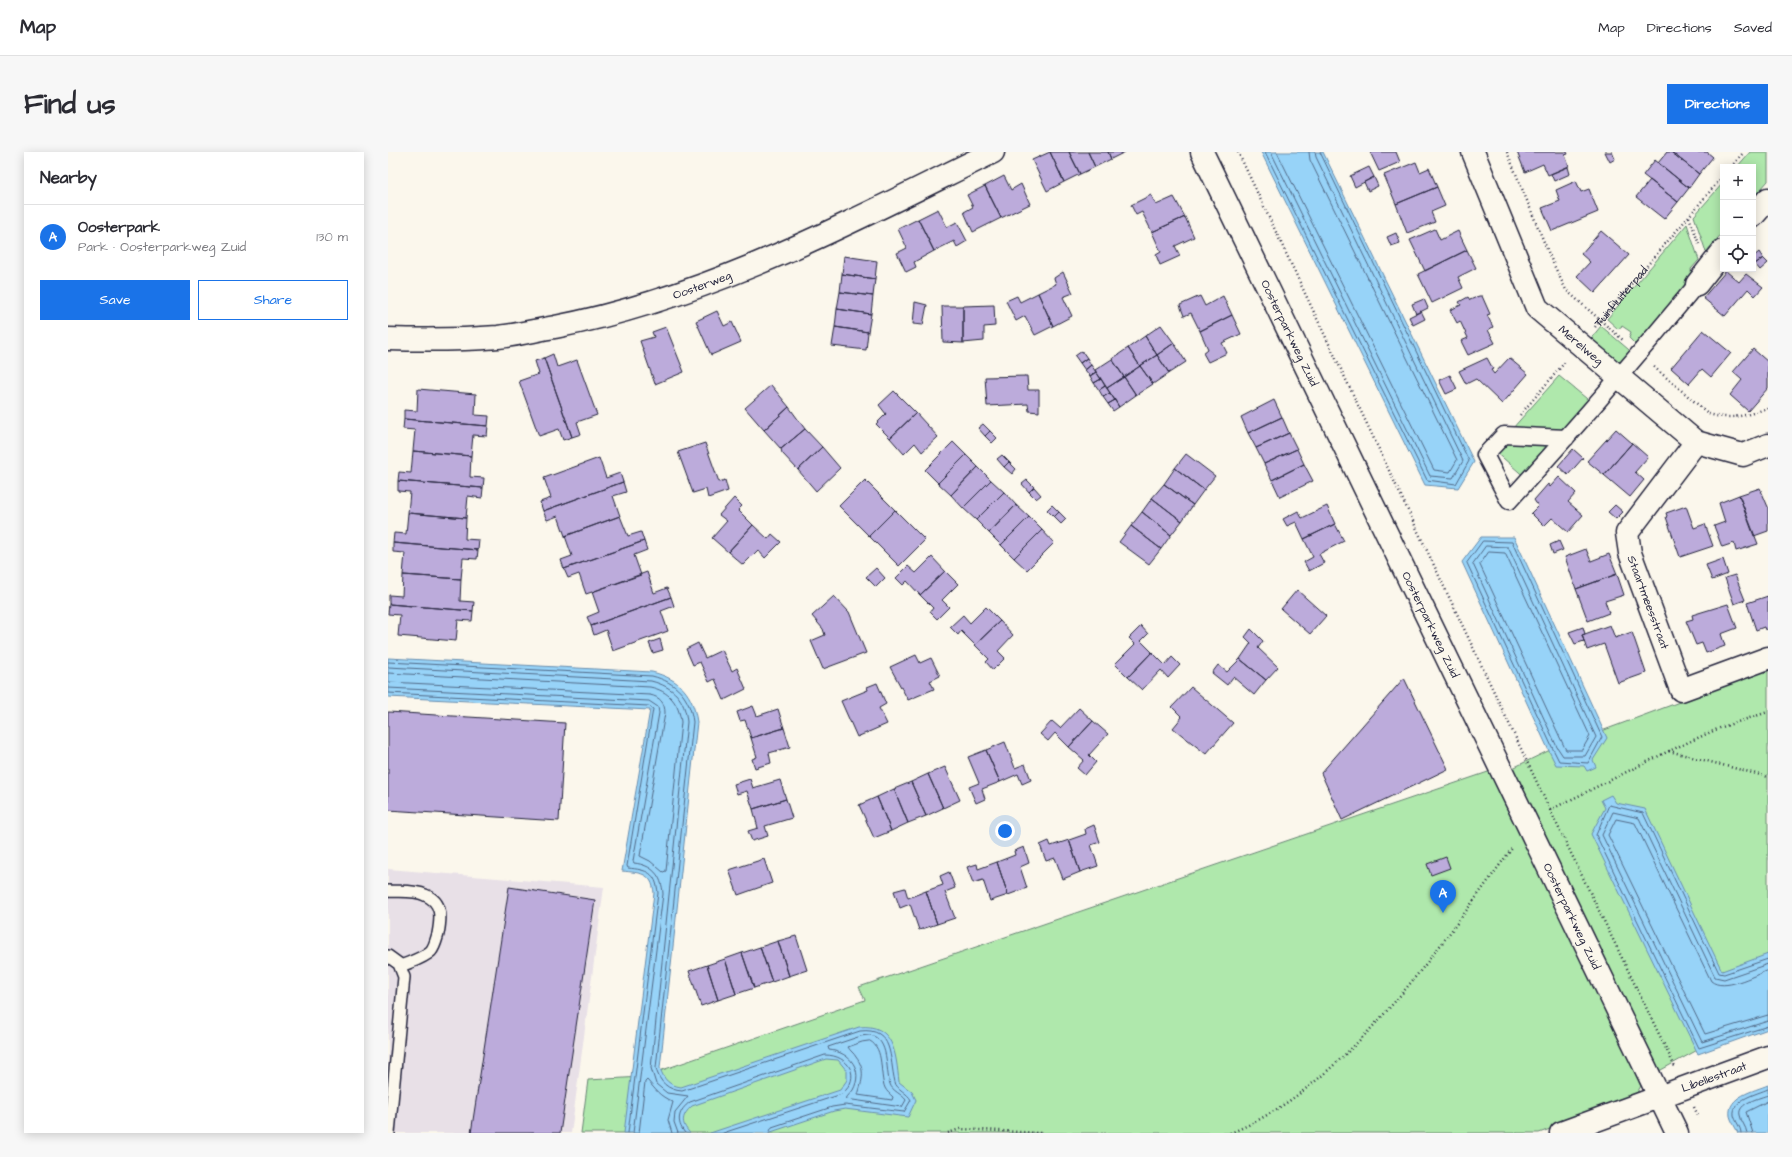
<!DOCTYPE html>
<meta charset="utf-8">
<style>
body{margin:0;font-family:"Architects Daughter",sans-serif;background:#f7f7f7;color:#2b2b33}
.controls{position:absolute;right:12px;top:12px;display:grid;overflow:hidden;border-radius:0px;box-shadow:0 2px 10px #0003}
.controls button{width:36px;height:36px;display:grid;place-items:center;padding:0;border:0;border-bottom:1px solid #e1e1e2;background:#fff;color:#2b2b33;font:20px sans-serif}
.you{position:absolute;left:617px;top:679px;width:14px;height:14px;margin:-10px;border:3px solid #fff;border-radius:50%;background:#1a73e8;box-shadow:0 0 0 6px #1a73e833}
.badge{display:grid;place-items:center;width:26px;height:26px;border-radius:50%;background:#1a73e8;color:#fff;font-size:13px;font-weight:700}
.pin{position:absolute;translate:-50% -33px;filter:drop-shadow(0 1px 2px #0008)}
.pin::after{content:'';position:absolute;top:21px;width:14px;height:12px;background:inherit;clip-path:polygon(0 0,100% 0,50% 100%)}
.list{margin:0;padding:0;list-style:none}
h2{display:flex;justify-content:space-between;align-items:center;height:52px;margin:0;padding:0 16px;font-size:17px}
h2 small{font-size:13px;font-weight:400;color:#7c7c81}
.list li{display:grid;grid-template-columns:26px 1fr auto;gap:12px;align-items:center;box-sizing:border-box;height:64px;padding:0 16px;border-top:1px solid #e1e1e2}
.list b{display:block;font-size:15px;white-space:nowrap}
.list p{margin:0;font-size:13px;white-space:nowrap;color:#7c7c81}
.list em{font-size:13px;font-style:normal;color:#7c7c81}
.actions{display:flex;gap:8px;padding:12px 16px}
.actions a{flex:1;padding:9px 0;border:1px solid #1a73e8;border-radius:0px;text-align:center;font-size:14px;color:#1a73e8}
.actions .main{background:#1a73e8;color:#fff}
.icon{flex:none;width:22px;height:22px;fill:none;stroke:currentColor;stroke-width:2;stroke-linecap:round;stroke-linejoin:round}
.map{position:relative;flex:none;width:1380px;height:981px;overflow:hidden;border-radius:0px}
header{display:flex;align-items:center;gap:24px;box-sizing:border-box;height:56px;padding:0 20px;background:#fff;border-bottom:1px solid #e1e1e2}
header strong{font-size:19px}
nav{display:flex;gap:22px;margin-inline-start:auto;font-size:14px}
.intro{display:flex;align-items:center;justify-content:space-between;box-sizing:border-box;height:96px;padding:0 24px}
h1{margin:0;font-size:28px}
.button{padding:10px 18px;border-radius:0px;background:#1a73e8;color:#fff;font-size:14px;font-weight:700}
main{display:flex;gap:24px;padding:0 24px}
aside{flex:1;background:#fff;border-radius:0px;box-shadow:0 2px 10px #0003}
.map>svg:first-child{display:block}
.built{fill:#e8e0e7}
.green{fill:#afe8ac;stroke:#688574}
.water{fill:#97d3f8;stroke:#688cac}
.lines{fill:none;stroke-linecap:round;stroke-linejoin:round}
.shore{stroke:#516987;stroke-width:1}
.building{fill:#bcabdb;stroke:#22223b}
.service-casing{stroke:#22223b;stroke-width:14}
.pedestrian-casing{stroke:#22223b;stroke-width:19}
.minor-casing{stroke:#22223b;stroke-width:25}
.path{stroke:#22223b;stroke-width:2.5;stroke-dasharray:1 3;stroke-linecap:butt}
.service{stroke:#fbf7ec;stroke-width:11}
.pedestrian{stroke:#fbf7ec;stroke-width:16}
.minor{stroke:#fbf7ec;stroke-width:22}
.labels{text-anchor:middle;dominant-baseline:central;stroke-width:4;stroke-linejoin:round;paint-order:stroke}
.street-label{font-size:12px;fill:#22223b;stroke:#fbf7ec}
</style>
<header>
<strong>Map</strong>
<nav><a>Map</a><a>Directions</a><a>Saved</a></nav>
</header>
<div class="intro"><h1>Find us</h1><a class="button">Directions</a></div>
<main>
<aside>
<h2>Nearby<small></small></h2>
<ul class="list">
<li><span class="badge">A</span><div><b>Oosterpark</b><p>Park · Oosterparkweg Zuid</p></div><em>130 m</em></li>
</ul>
<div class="actions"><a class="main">Save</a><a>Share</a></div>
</aside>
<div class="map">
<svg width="1380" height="981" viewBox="0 0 1380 981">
<rect width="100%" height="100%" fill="#fbf7ec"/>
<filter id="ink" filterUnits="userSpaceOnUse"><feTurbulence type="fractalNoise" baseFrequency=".025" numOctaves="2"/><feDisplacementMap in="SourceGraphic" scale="8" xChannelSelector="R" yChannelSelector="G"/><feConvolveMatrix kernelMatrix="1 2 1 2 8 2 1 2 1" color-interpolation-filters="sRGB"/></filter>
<g filter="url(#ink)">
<path class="built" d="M0 717 216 735 183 981H0Z"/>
<path class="green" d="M1362 0H1380V29L1365 46V15H1349Z
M1335 31V80L1318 100 1306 64Z
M1299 72 1311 108 1303 117 1305 130 1251 196 1241 186 1243 180 1234 174 1230 177 1219 167Z
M1213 174 1247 203 1234 218 1200 190Z
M1171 224 1204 251 1181 278 1124 277Z
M1173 288 1139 327 1107 299 1115 289H1138V293H1148L1150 289Z
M1380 517V872L1315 895 1251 930 1253 934 1245 947 1151 981H193L200 928 254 925 477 848 471 835 1103 619 1106 625 1160 599Z"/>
<path class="water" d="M873 0H935L1086 310 1070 336 1037 333Z
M1093 385H1126L1219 586 1205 608 1208 615 1199 619 1196 614 1168 613 1161 599 1074 410Z
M0 506 264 520C292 527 305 542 309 570L272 916C276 928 281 933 293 935L471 875C506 871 508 902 511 930L524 940 528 948 520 965 457 957 446 959 380 981H322L452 938 459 928V919L450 908 438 907 304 954C294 963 292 971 302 981H236L266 741C264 720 252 721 234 719L262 558 0 545Z
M1223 643 1228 651 1257 657 1334 819 1380 802V877L1310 902 1203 682 1217 656 1213 648Z
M1380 933V981H1350C1348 976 1343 969 1342 964 1339 944 1366 939 1380 933Z"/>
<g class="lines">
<path class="shore" d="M877 0 1039 328 1068 332 1081 309 932 0
M883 0 1042 324 1065 326 1075 309 928 5 927 0
M889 0 1046 318 1062 320 1069 308 922 8 921 0
M1095 389 1124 390 1214 585 1200 611 1171 609 1165 597 1079 411Z
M1098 394 1120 395 1208 585 1197 604H1175L1169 595 1085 412Z
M1101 400 1117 401 1202 584 1194 598H1178L1175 592 1092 413Z
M0 510 264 524C288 530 302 545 305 570L268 916C271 930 280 938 294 939L472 879C506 875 501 906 507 930 508 937 520 941 523 948L516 960 457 953 444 955 384 975 381 981
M0 515 263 529C286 535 297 547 299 570L263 916 268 932 279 941 300 944 287 960 286 970 290 981
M0 521 262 535C281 539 291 551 293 570L278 719 275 720 262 709 252 704 277 561C277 551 272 545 262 543L0 530
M0 536 261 549 270 555 271 561 245 709 246 711C264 713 274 723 275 742L245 981
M0 541 261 554 265 557 239 714 240 716C259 718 268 720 270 741L240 981
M1380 807 1336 822 1331 821 1255 661 1221 653 1208 683 1311 896 1380 874
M1380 812 1336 827 1327 825 1251 666 1225 660 1214 683 1314 890 1380 869
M1380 818C1365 824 1336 840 1323 829L1247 671 1228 667 1220 683 1317 882 1380 863
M482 883C502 887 497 917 502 932 504 939 514 942 518 948L514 955 458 947C459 944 463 941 465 938 476 918 462 900 441 898L440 895 473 884Z
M482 889C497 897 491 922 497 936 499 940 502 942 505 945L504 948 470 943C474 929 478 918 468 905 466 901 462 899 460 895L474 890Z
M251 981 257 930 259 928C269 939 270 943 285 950L280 968 284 981
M297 981C287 969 291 958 302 950L437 903C461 903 474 925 454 942L335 981
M1353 981C1353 975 1347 969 1346 963 1344 947 1369 942 1380 937
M1359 981C1358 974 1353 970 1352 963 1349 951 1372 946 1380 943
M1365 981 1358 960 1380 949"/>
</g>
<path class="building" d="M662 0 676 30 659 39 644 8Z
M662 0H681L692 22 676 30Z
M681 0H700L707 15 692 22Z
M700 0H720L723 7 707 15Z
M720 0H737L723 7Z
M982 0H1008L1012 10 991 19Z
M1129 0H1179L1180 2 1177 3 1181 14 1160 23 1155 12 1137 20Z
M1217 0H1224L1227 7 1222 10Z
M1279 0H1283L1311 22 1301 36 1270 11Z
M1283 0H1319L1325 5 1311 22Z
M1267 8 1301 36 1290 50 1255 23Z
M1028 10 1032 20 1041 16 1049 35 1008 52 996 23Z
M981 15 986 25 967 35 962 24Z
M1180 15 1182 22 1166 29 1163 22Z
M616 24 623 38 633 32 642 52 613 66 597 34Z
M986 25 990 34 980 39 976 30Z
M1262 28 1290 50 1276 67 1248 45Z
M1188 29 1193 40 1201 37 1210 60 1164 79 1154 56 1172 49 1168 38Z
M597 34 613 66 585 80 576 60 585 55 579 43Z
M1049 35 1057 54 1043 60 1047 70 1019 81 1008 52Z
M763 43 768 53 786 45 797 65 764 80 754 60 748 63 743 53Z
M550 57 559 75 569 70 579 89 569 95 566 89 546 99 530 67Z
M797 65 806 85 787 94 792 104 772 113 768 103 773 100 764 80Z
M530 67 546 99 526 110 528 115 518 120 509 101 519 96 510 77Z
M1047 77 1052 88 1070 79 1079 98 1037 119 1022 88Z
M1213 79 1241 103 1207 141 1189 124 1202 110 1193 102Z
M1008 81 1012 91 1003 94 999 85Z
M1079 98 1088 116 1070 125 1075 136 1044 151 1030 122Z
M1371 100 1375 106 1367 112 1365 105Z
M456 104 489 109 487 127 454 122Z
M1375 106 1380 111 1372 118 1367 112Z
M1338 119 1351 130 1358 122 1375 135 1367 144 1360 137 1337 164 1315 146Z
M675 120 685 141 675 145 684 164 665 174 650 141 668 132 666 126Z
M454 122 487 127 485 144 452 140Z
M452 140 485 144 483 162 449 157Z
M650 141 665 174 647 183 637 164 628 169 618 149 629 144 632 150Z
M812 144 817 154 835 144 844 163 812 179 803 161 796 164 792 153Z
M1091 144H1094L1102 162 1099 163 1105 175 1100 178 1107 191 1080 203 1073 189 1080 186 1072 169 1069 171 1062 158 1073 153 1071 150 1080 145 1082 148Z
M1036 147 1040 156 1028 162 1024 152Z
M527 150 539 153 535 173 525 172Z
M606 153 607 174 596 175V189L575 191V154Z
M554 154H575V191L555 190Z
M449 157 483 162 480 180 447 175Z
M329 159 336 174 344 170 353 190 323 203 308 169Z
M1033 159 1037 167 1025 173 1021 165Z
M844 163 853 182 834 191 839 201 820 210 815 201 820 197 812 179Z
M773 173 786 191 769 203 757 184Z
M278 175 296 220 267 232 252 189 266 185 264 180Z
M447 175 480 180 478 198 444 194Z
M1315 178 1343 201 1323 225 1314 217 1301 232 1283 216Z
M757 184 769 203 752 214 740 196Z
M786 191 798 210 781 221 769 203Z
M740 196 752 214 736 225 724 207Z
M1365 197 1380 210V236L1360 259 1342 243 1354 228 1345 220Z
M694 199 699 206 692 211 687 204Z
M165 202 169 215 189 208 209 263 189 270 193 282 184 285 156 206Z
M769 203 781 221 765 232 752 214Z
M156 206 184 285 175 288 171 277 151 284 131 229 151 222 147 209Z
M699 206 703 213 697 218 692 211Z
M1099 206 1105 217 1103 218 1106 222 1121 206 1140 222 1114 252 1088 227 1078 232 1071 219Z
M724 207 736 225 719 236 707 218Z
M703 213 708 220 702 224 697 218Z
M752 214 765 232 748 243 736 225Z
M708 220 713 227 706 231 702 224Z
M1062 223 1069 237 1058 242 1051 228Z
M639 224 640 238H651V260L641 259 640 252 599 254 597 225Z
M736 225 748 243 731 255 719 236Z
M713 227 717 234 711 238 706 231Z
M383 233 401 255 376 278 357 256Z
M717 234 722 241 715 245 711 238Z
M30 237 88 242 87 263 101 264 100 274 16 267V258L29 259Z
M506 239 528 261 502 286 488 272 498 262 491 253Z
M722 241 727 248 720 252 715 245Z
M727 248 731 255 725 259 720 252Z
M886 248 894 265 860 281 853 265Z
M401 255 417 277 393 297 376 278Z
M528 261 550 285 534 300 527 291 516 302 502 286Z
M894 265 901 281 868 296 860 281Z
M16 267 100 274 99 284 85 283 83 304 25 299 27 278 15 277Z
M595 272 602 279 597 284 590 276Z
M417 277 434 295 410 318 394 301 393 297Z
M1228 277 1244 291 1216 323 1199 309Z
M602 279 609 286 604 291 597 284Z
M901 281 909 297 876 312 868 296Z
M565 290 578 303 550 331 537 318Z
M317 291 331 330 337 328 340 339 320 346 318 337 305 341 290 300Z
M1244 291 1260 305 1247 320 1256 328 1242 345 1216 323Z
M434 295 452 316 428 339 410 318Z
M909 297 916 312 884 328 876 312Z
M1185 297 1195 306 1180 323 1170 314Z
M25 299 83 304 82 325 96 326 95 336 10 329 11 320 23 321Z
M798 302 827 324 816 338 787 316Z
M578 303 590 315 563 343 550 331Z
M614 303 621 310 616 315 609 307Z
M211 306 218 326 232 321 235 330 155 359 152 350 163 346 156 326Z
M621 310 628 317 624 322 616 315Z
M916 312 925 329 892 345 884 328Z
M590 315 603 328 575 356 563 343Z
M787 316 816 338 805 353 776 332Z
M1171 325 1188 341 1180 350 1195 363 1180 380 1164 366 1156 374 1143 361 1150 354 1146 348 1160 332 1162 335Z
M477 328 507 358 481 384 451 354Z
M603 328 616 340 588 368 575 356Z
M639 328 646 335 641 340 634 332Z
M10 329 95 336 94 346 80 344 78 366 20 361 22 340 10 339Z
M235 330 238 340 225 344 232 364 177 384 170 364 159 368 155 359Z
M776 332 805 353 794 369 764 346Z
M646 335 653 343 648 347 641 340Z
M1372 336 1380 355V379L1366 384 1351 343Z
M616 340 628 353 601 381 588 368Z
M1351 343 1370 392 1348 399 1346 391 1334 395 1326 374 1337 370 1331 351Z
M346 346 354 354 350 358 365 373 340 400 324 386 339 369 331 363Z
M764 346 794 369 783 383 754 360Z
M628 353 641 365 613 393 601 381Z
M664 353 671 360 666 365 659 358Z
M1227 353 1235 360 1228 367 1220 360Z
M939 354 947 372 916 387 908 370 899 374 895 367 910 359 914 366Z
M1298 354 1306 376 1317 372 1325 394 1292 405 1278 365 1279 364 1278 361Z
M507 358 537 388 511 414 481 384Z
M671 360 678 367 673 372 666 365Z
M754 360 783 383 773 397 743 374Z
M20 361 78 366 77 387 91 388 90 398 5 391 6 381 18 382Z
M232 364 240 384 253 380 256 389 176 417 173 408 184 404 177 384Z
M641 365 654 378 626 406 613 393Z
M947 372 956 389 931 402 936 411 921 419 916 410 925 405 916 387Z
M365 373 380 387 384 382 393 390 377 406 370 398 355 413 340 400Z
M743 374 773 397 761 412 731 390Z
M654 378 666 391 639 418 626 406Z
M256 389 259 398 246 403 253 423 198 442 191 422 180 426 176 417Z
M1171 389 1175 398 1165 402 1162 393Z
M5 391 90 398 89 407 75 406 73 427 15 423 17 401 5 400Z
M1198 397 1203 409 1221 402 1229 422 1188 437 1177 405Z
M544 405 557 419 532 443 519 429 515 433 508 426 520 414 528 421Z
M1335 407 1340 422 1324 428 1318 413Z
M488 416 497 426 488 435 478 425Z
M557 419 570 432 554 448 561 455 549 467 542 460 545 456 532 443Z
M259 420 266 441 279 436 283 445 203 474 199 465 211 460 204 440Z
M1229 422 1236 443 1217 449 1221 461 1200 469 1188 437Z
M15 423 73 427 72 449 86 450 85 459 1 452V443L14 444Z
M1347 423 1357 448 1346 452 1337 426Z
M909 438 938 464 922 482 893 457Z
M446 444 461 460 478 501 435 517 423 489 437 483 435 477 424 464Z
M1380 444V477L1377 478 1376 475 1368 478 1359 451Z
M283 445 286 454 273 459 280 479 225 499 218 478 206 483 203 474Z
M1 452 85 459 84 469 70 468 68 489 10 484 12 463 0 462Z
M1340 452 1349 476 1333 482 1337 494 1318 501 1314 491 1308 493 1298 469 1305 467 1304 463Z
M598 455 612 469 587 493 573 479 570 483 562 475 575 463 582 471Z
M612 469 625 483 610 499 617 506 605 518 598 510 601 507 587 493Z
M1222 473 1227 486 1244 480 1258 521 1230 531 1216 492 1199 498 1194 483Z
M753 474 760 482 753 489 764 500 740 525 727 512 747 492 741 486Z
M1195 475 1197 482 1194 483 1196 489 1187 492 1181 480Z
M863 477 875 489 870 496 890 515 878 528 852 507 863 491 857 485Z
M272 487 275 498 265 501 261 491Z
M310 491 317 506 334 498 344 519 349 516 358 537 336 548 327 527 321 530 312 510 305 513 298 497Z
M764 500 777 513 784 505 792 513 780 526 773 518 754 538 740 525Z
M528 503 532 511 543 506 552 524 542 529 546 537 520 548 502 515Z
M852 507 878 528 866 543 845 525 839 533 824 521 830 513 839 520Z
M1016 526 1060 617 954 668 933 621Z
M489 531 498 552 491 556 499 572 469 585 453 549 480 538 479 535Z
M803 535 845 571 818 602 785 576 794 565 784 555Z
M365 554 369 564 390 557 396 576 363 586 357 568 352 569 349 560Z
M691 556 705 569 681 595 667 581 660 589 652 582 664 569 672 576Z
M0 560 177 571 171 669 0 658Z
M705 569 720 582 701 603 708 610 697 623 689 616 696 608 681 595Z
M396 576 402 595 381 601 383 611 367 616 364 607 369 605 363 586Z
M617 590 627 616 637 612 643 628 634 632 630 622 612 630 598 598Z
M598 598 612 630 594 637 597 647 588 651 581 635 591 631 580 605Z
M557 615 572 648 555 656 540 622Z
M540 622 555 656 538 664 523 630Z
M362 627 365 636 392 628 398 647 365 657 359 639 349 642 346 632Z
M523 630 538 664 520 671 506 637Z
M506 637 520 671 503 679 489 645Z
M489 645 503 679 486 686 471 653Z
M398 647 404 666 377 674 380 684 364 689 360 679 370 676 365 657Z
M706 673 712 690 703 693 710 714 692 720 681 688 698 682 697 677Z
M681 688 692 720 675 727 667 706 658 709 652 693 661 689 663 694Z
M636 695 641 711 632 715 639 736 620 743 609 710 627 703 626 699Z
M1058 705 1062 716 1043 723 1039 712Z
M376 707 384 731 350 743 341 718Z
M609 710 620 743 602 749 595 728 585 731 579 715 589 712 590 717Z
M561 720 567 736 557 740 567 766 549 772 538 739 555 733 552 724Z
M121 735 207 748 172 981H83Z
M517 736 520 746 538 739 549 772 531 778 522 752 512 756 506 739Z
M408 784 419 818 401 824 390 789Z
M390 789 401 824 384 830 372 795Z
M372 795 384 830 366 836 354 801Z
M354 801 366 836 348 842 337 807Z
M337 807 348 842 330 848 319 813Z
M319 813 330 848 313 854 301 819Z"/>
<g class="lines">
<g class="service-casing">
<path id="service" d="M0 739C11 740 27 738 37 743 55 750 53 766 50 782 48 788 47 794 43 799 36 806 22 810 13 814
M0 804 11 812 16 825 1 981"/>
</g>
<g class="pedestrian-casing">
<path id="pedestrian" d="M1178 286 1116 283 1097 303 1121 349C1186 278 1248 206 1309 132"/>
</g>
<g class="minor-casing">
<g id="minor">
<path id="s2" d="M814 0 1289 981"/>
<path id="s3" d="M1085 0 1149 156 1308 290 1355 303 1380 293"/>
<path d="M1365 64 1380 47"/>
<path d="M1309 132 1335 99"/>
<path id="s4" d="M0 187C36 188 73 188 110 185 129 183 148 178 167 175 323 145 464 69 605 0"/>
<path id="s5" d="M1308 290 1239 381 1242 401 1293 538 1380 506"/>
<path id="s6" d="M1173 981 1380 905"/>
</g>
</g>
<g class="path">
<path d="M850 0 1162 658 1287 915"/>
<path d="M1119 0 1163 107 1178 138 1236 189"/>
<path d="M1343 15 1356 0"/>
<path d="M1301 65 1311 92"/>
<path id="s1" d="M1207 175 1335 24"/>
<path d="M1266 215 1321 262C1342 269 1360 263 1380 256"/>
<path d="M1132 263 1178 209"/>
<path d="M1281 599 1380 625"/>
<path d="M1162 658 1281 599 1334 575 1380 560"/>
<path d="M1306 955 1311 966"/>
<path d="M560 981 572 977 654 981"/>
<path d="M842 981C958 936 1053 792 1125 695"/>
</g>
<use href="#service" class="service"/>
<use href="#pedestrian" class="pedestrian"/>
<use href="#minor" class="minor"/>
</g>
</g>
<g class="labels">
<g class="street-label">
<text stroke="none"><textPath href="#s4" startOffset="321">Oosterweg</textPath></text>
<text stroke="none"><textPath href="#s1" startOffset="40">Tuinfluiterpad</textPath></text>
<text stroke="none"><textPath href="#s2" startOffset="201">Oosterparkweg Zuid</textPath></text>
<text stroke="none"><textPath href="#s3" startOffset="226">Merelweg</textPath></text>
<text stroke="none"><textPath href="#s5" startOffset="187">Staartmeesstraat</textPath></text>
<text stroke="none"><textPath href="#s2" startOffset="525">Oosterparkweg Zuid</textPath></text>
<text stroke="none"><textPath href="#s2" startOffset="849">Oosterparkweg Zuid</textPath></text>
<text stroke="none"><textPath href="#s6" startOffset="163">Libellestraat</textPath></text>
</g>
</g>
</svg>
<div class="controls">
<button>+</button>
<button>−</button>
<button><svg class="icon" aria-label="locate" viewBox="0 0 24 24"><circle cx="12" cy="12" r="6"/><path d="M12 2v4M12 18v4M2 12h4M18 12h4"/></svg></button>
</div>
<div class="you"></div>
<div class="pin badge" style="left:1055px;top:761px">A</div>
</div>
</main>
